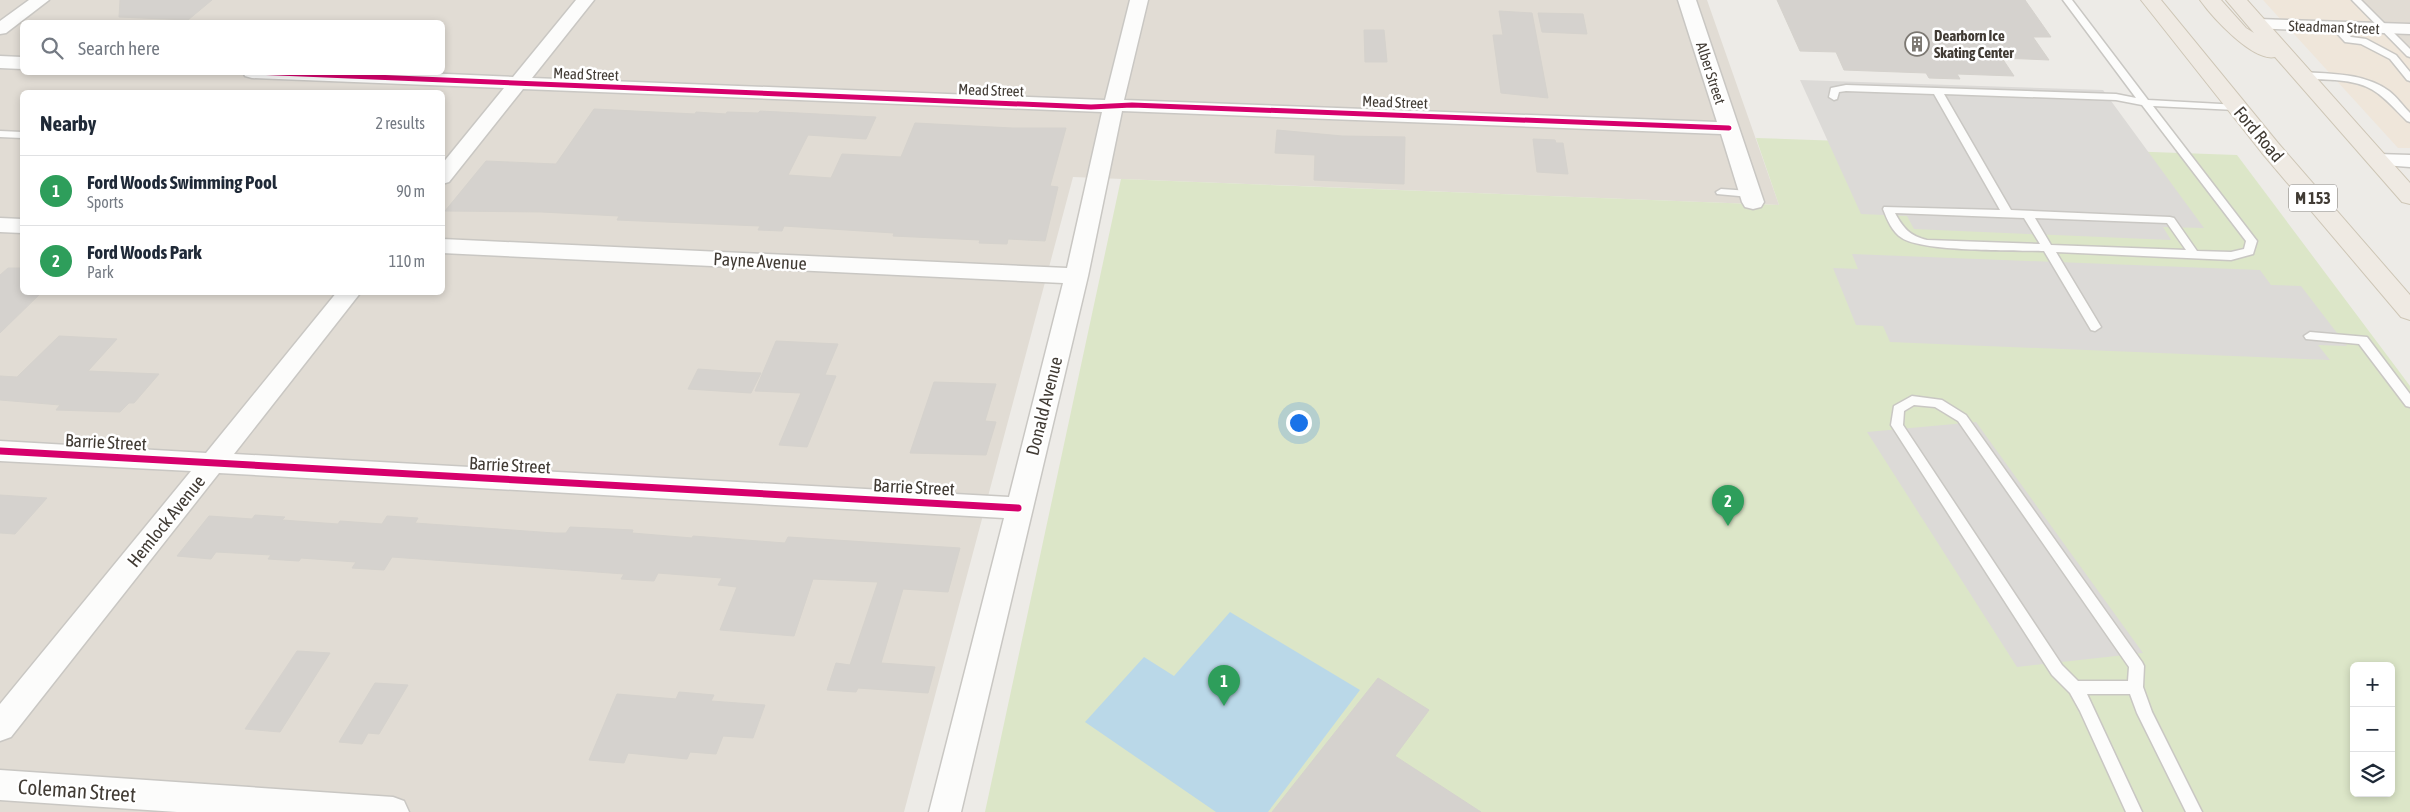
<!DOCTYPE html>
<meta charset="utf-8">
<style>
body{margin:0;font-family:"Asap Condensed",sans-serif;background:#f2f2f3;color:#1f2937}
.controls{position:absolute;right:15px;bottom:15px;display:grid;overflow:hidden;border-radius:8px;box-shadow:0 2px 8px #0003}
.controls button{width:45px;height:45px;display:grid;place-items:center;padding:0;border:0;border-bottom:1px solid #e0e1e3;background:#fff;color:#1f2937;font:25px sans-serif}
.you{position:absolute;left:1298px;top:422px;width:18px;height:18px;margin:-12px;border:4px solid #fff;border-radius:50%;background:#1a73e8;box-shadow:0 0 0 8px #1a73e833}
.badge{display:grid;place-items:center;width:32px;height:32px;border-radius:50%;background:#db2777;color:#fff;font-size:16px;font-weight:700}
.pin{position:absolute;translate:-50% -41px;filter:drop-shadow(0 1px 2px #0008)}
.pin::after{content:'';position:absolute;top:26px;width:18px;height:15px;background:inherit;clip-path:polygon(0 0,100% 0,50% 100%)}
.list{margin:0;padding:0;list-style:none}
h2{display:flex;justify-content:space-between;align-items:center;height:65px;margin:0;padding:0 20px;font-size:21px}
h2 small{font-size:16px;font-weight:400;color:#747a83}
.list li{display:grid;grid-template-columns:32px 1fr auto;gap:15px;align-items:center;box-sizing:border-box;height:70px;padding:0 20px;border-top:1px solid #e0e1e3}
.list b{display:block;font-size:19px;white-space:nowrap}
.list p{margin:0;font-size:16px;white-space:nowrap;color:#747a83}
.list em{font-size:16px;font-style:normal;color:#747a83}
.icon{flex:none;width:28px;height:28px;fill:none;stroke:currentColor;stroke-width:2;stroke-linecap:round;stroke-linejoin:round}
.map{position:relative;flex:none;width:2410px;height:812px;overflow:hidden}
.search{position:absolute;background:#fff;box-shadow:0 2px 8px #0003;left:20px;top:20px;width:425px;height:55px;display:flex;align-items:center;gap:12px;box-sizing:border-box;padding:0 18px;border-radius:8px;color:#747a83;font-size:19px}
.panel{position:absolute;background:#fff;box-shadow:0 2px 8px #0003;left:20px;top:90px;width:425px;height:205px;border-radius:8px}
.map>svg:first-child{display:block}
.residential{fill:#e1dcd4;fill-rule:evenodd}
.commercial{fill:#efe6da}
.green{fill:#dce6c8;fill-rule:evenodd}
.parking{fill:#dcdad7}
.water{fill:#bad8e8}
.building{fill:#d5d2ce;stroke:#d5d2cd}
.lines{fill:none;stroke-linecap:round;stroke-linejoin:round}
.lane-casing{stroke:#c9c7c3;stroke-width:3}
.street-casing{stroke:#c9c7c3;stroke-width:3}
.primary-casing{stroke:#cec6b6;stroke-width:2}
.lane{fill:#fcfcfb;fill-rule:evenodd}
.street{fill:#fcfcfb;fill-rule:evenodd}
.primary{fill:#efeae3;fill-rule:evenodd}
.cycleway-far1-casing{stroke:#fff;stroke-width:8}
.cycleway-casing{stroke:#fff;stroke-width:10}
.cycleway-far1{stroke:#d6006c;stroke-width:5}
.cycleway{stroke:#d6006c;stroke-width:7}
.labels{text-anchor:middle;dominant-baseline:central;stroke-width:5;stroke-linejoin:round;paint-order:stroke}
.far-street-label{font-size:15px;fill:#413b34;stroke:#fff}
.far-poi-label{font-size:15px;font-weight:bold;fill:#413b34;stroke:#fff;text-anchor:start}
.shield{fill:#fff;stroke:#7a7671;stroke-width:1}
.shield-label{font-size:16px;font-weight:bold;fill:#413b34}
.street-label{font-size:18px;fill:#413b34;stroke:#fff}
.near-street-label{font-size:21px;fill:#413b34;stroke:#fff}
</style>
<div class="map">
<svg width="2410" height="812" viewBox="0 0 2410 812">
<rect width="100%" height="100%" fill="#edebe7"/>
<path class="residential" d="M0 0H1707L1779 205 1073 177 904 812H0ZM22 22H442V72H22ZM22 92H442V292H22Z
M2361 0H2410V49Z"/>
<path class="commercial" d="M2263 0H2361L2410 49V148H2398Z"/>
<path class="green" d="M1756 138 2237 155 2410 386V812H985L1121 179 1779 205ZM2354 666H2391V793H2354Z"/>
<path class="parking" d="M1800 80 2103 90 2204 228 2163 227 2171 240 1914 229 1907 216 1861 214Z
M1852 254 2260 270 2271 285 2301 286 2347 346 2318 345 2330 360 1890 342 1883 326 1856 325 1833 268 1858 269Z
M1976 422 2143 653 2017 667 1867 432Z"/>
<path class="water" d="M1230 612 1360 690 1268 812H1216L1085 722 1144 657 1174 676Z"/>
<path class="building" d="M120 0H212L188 20 119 17Z
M1777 0H2025L2051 37H2033L2049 60 2002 58 2014 76 1957 74 1960 79 1929 78 1926 73 1844 70 1836 52 1800 51Z
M1499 11 1532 13 1548 98 1501 93 1493 35H1503Z
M1538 13 1583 14 1587 34 1542 32Z
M1364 30H1384L1387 62H1365Z
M594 109 695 114 696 112 726 114 727 112 758 113 760 111 876 117 866 139 808 135 788 175 831 178 842 154 901 157 915 123 1012 128H1066L1050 186 1058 187 1045 241 1008 239 1007 244 979 243 980 240 893 236 894 233 784 226 782 231 758 230 760 226 617 220 619 216 542 212 445 211 486 161 556 164Z
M1277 130 1342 136 1405 137 1404 184 1314 180 1315 155 1275 153Z
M1533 139 1555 140 1556 143H1563L1568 174 1537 172Z
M8 268H22V292H42L0 333V275Z
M59 336 117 339 88 371 159 374 134 403H129L120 412 56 410 60 405 0 400V376L17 377Z
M776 341 838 344 825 375 836 376 807 447 779 445 801 393 755 391Z
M698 369 738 372 761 373 751 393 688 389Z
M934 382 996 384 985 421 996 422 986 455 910 453Z
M0 495 47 498 15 534 0 533Z
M255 515 285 517 282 520 338 524 340 521 382 524 387 516 418 518 415 523 554 533H566L570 527 633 530 632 533 692 538 693 536 785 543 788 537 960 548 948 592 903 589 881 663 935 667 928 693 858 688 856 692 827 690 836 663 850 665 878 582 813 579 794 636 720 630 737 587 718 585 722 578 658 573 654 581 621 579 624 574 392 557 384 570 352 568 356 562 301 558 299 561 268 559 271 555 216 552 211 559 177 556 209 516 252 519Z
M297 651 330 653 280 732 245 729Z
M1378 678 1429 710 1395 756 1481 812H1272Z
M375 683 408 685 379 734 368 733 362 744 339 742Z
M679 692 714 695 711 701 765 705 753 738 723 736 716 754 690 752 687 759 628 753 624 763 589 760 617 694 676 699Z"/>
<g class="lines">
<g class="lane-casing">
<path id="lane" d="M2063 0H2072L2148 100 2239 105 2241 107 2236 110 2153 106 2257 241 2253 254 2231 260 2056 252 2101 327 2095 331 2091 330 2044 251C2015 250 1923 252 1902 238 1892 232 1887 219 1883 209L1884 207 2000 210 1934 94 1846 91 1839 92 1837 99 1834 100 1829 97 1831 88 1846 85 2116 94 2136 98ZM1944 94 2116 100 2142 105 2246 241 2244 249 2231 252 2197 251 2174 218 2170 217 2011 210ZM1895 213 2024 218 2040 244 1927 240C1910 236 1903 228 1895 213ZM2035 218 2167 223 2186 250 2051 245Z
M2352 0H2361L2410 49V57L2407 56Z
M2336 24 2351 37 2366 39 2396 55 2410 72V81L2407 80 2390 59 2361 44 2345 42 2331 27Z
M2303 72C2332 74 2364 73 2389 91 2397 97 2403 106 2410 113V122L2407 121C2381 95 2374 83 2335 80 2323 79 2311 80 2300 77V73Z
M0 131 22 132V138L0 137Z
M1721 189 1750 191 1755 194 1750 197 1717 194 1716 192Z
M2310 332 2367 337 2410 394V407L2406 406 2359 344 2306 339 2304 336Z
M1912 396 1942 400 1966 415 2142 662 2144 666 2143 687 2152 712 2202 812H2186L2137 713 2130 694H2087L2142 812H2126L2080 711 2070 693 2052 675 1891 425 1894 406ZM1914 405 1935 407 1958 421 2129 667 2128 681H2078L2062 665 1903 425 1904 411Z"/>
</g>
<g class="street-casing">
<path id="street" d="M29 0H49L6 33 0 34V21Z
M576 0H594L532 78 1105 100 1130 0H1148L1124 100 1717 122 1678 0H1696L1764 202 1761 207 1753 209 1745 207 1742 202 1721 134 1122 111 1088 276 961 812H929L1004 518 219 473 11 737 0 741V704L191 471 0 461V441L206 453 337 292H361L234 454 1009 497 1063 283 442 253V239L1067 268 1102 112 523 89 449 182 442 184V164L504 88 252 78 245 76 243 72H401L513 77Z
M2257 19 2410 24V34L2251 28 2248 24 2251 20Z
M0 56 22 57V69L0 68Z
M2377 154 2410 155V167L2370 164 2367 160 2370 156Z
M0 218 22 219V233L0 232Z
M0 770 393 797 404 801 409 812H177L0 800Z"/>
</g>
<g class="primary-casing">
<path id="primary" d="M2141 0H2161L2278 143 2410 295V320L2401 317 2262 153Z
M2200 0H2221L2246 28 2254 33 2226 0H2247L2410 183V204L2402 202 2275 57C2253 62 2212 17 2200 0Z"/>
</g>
<use href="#lane" class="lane"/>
<use href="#street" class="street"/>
<use href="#primary" class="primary"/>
<g class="cycleway-far1-casing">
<path id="cycleway-far1" d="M252 72 1091 107 1132 105 1729 128"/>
</g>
<g class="cycleway-casing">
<path id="cycleway" d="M0 451 1018 508"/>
</g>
<use href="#cycleway-far1" class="cycleway-far1"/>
<use href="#cycleway" class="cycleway"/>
</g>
<defs>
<g id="building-ring" transform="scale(1.25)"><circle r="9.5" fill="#fff" stroke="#7d7973" stroke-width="1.5"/><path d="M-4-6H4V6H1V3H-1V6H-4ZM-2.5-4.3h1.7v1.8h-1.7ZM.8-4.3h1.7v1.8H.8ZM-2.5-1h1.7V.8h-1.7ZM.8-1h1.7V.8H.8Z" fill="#7d7973"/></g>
</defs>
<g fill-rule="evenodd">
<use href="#building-ring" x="1917" y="44"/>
</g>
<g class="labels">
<g class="far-street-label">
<text transform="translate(2334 27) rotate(2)">Steadman Street</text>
<text transform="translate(1711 73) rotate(72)">Alber Street</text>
<text transform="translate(586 74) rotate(2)">Mead Street</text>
<text transform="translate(991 90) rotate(2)">Mead Street</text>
<text transform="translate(1395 102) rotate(2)">Mead Street</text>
</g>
<g class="far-poi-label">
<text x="1934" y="35">Dearborn Ice<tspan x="1934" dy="17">Skating Center</tspan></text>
</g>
<rect class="shield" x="2289" y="184.5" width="48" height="27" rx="4"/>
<g class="shield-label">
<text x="2313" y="198">M 153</text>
</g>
<g class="street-label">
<text transform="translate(2259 134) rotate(50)">Ford Road</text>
<text transform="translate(760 261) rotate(3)">Payne Avenue</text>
<text transform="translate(1044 406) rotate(-76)">Donald Avenue</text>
<text transform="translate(106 442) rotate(3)">Barrie Street</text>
<text transform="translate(510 465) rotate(3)">Barrie Street</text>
<text transform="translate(914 487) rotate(3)">Barrie Street</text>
<text transform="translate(166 521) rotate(-51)">Hemlock Avenue</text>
</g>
<g class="near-street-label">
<text transform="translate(77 790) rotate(4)">Coleman Street</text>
</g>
</g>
</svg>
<div class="controls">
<button>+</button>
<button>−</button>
<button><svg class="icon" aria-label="layers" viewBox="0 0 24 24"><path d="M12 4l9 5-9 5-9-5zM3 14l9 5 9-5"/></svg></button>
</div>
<div class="you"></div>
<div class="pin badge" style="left:1224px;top:706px;background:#2e9e5b">1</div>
<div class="pin badge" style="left:1728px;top:526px;background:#2e9e5b">2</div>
<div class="search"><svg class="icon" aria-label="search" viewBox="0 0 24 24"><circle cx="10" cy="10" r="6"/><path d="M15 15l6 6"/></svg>Search here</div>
<section class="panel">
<h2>Nearby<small>2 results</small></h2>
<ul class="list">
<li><span class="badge" style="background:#2e9e5b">1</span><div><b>Ford Woods Swimming Pool</b><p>Sports</p></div><em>90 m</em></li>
<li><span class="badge" style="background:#2e9e5b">2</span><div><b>Ford Woods Park</b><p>Park</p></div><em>110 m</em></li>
</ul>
</section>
</div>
